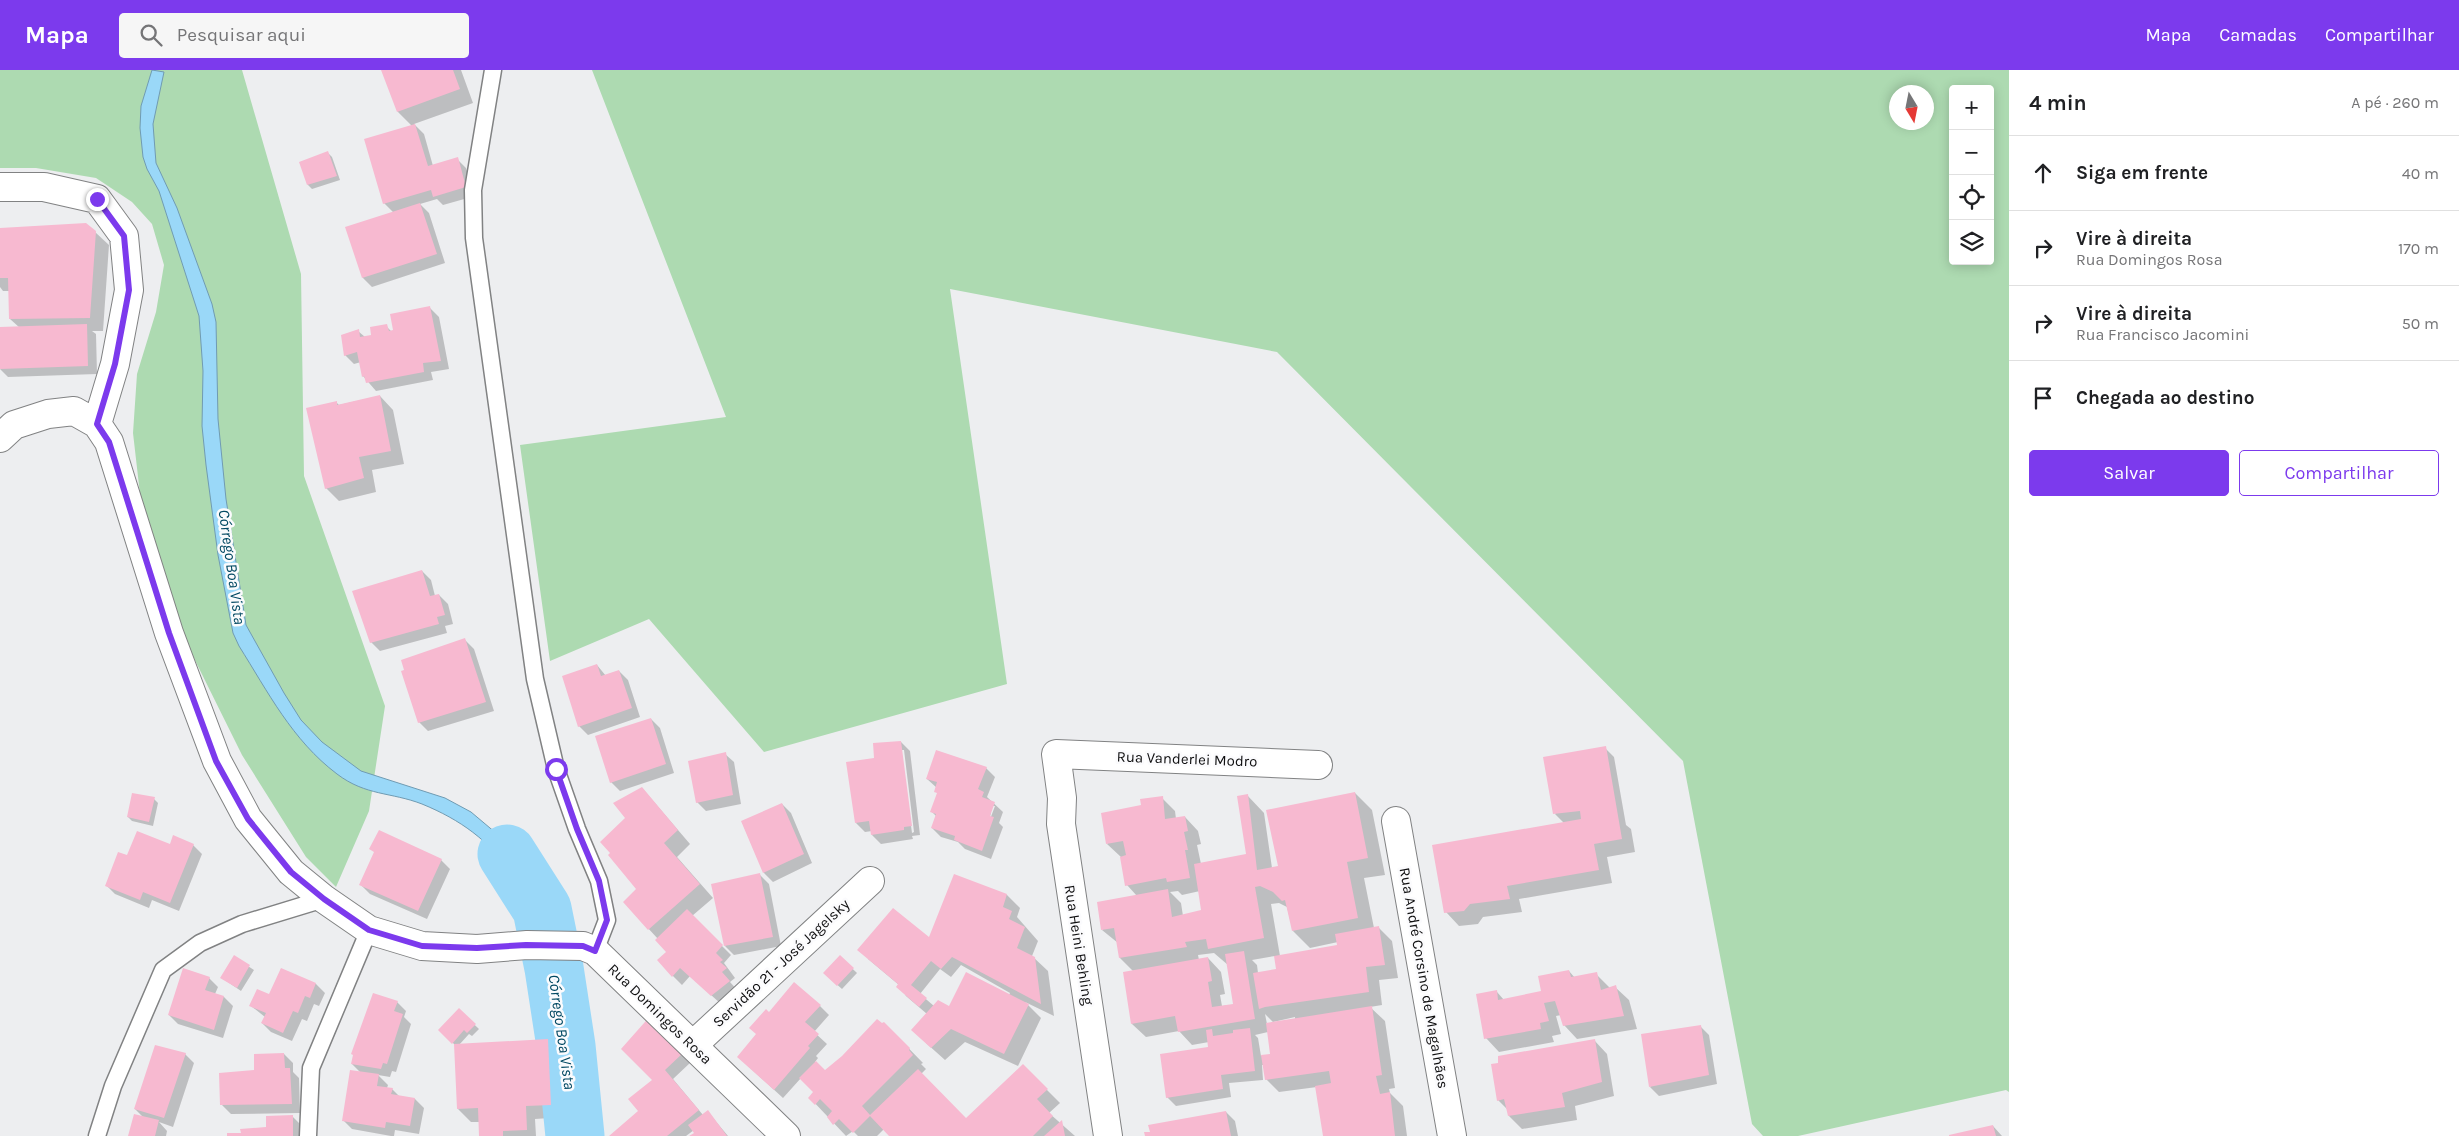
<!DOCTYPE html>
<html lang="pt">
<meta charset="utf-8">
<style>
body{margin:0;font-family:Karla,sans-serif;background:#f6f6f6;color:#202124}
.controls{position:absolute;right:15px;top:15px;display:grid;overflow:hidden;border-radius:5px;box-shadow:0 2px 12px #0003}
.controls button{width:45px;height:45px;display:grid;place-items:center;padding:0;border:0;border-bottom:1px solid #e0e0e0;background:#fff;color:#202124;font:25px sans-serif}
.compass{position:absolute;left:1889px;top:15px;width:45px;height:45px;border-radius:50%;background:#fff;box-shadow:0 2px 12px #0003;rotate:170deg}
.stop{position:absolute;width:15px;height:15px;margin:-11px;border:4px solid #7c3aed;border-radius:50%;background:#fff}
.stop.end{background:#7c3aed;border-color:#fff;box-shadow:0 1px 5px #0008}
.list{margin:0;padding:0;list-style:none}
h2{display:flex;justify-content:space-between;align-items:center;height:65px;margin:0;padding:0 20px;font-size:21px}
h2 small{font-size:16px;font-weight:400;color:#757577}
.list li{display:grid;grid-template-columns:32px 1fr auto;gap:15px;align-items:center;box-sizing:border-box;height:75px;padding:0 20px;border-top:1px solid #e0e0e0}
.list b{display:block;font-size:19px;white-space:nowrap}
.list p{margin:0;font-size:16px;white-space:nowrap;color:#757577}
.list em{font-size:16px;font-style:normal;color:#757577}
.actions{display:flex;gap:10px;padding:15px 20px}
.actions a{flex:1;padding:11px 0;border:1px solid #7c3aed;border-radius:5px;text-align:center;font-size:18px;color:#7c3aed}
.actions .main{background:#7c3aed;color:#fff}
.icon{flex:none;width:28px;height:28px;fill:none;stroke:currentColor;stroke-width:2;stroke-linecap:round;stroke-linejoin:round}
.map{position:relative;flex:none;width:2009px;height:1066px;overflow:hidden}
header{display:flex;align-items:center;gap:30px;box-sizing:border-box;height:70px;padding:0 25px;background:#7c3aed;color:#fff}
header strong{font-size:24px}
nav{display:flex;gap:28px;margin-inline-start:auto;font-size:18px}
.search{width:350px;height:45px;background:#f6f6f6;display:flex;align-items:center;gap:12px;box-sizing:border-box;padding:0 18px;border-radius:5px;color:#757577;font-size:19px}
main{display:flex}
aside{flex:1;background:#fff}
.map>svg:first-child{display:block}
.green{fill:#addab1;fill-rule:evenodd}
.water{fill:#9ad8f8;stroke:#709bb2}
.shadow{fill:#0003;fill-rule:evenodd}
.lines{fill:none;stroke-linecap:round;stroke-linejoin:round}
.river{stroke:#9ad8f8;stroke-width:59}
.building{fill:#f7b9d0}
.lane-casing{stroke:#818283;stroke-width:19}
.street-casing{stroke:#818283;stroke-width:30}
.lane{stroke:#fff;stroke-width:16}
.street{stroke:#fff;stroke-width:28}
.route{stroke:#7c3aed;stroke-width:6}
.labels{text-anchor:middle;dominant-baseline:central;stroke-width:5;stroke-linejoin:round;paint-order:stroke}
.street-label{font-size:15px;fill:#0e0e0f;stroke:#fbfbfd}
.water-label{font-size:16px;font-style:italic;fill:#014862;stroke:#fbfbfd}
</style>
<header>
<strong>Mapa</strong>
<div class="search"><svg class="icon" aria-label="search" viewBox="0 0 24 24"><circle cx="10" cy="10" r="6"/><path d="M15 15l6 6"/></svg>Pesquisar aqui</div>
<nav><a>Mapa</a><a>Camadas</a><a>Compartilhar</a></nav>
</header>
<main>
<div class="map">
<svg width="2009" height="1066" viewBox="0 0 2009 1066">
<rect width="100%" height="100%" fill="#edeef0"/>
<path class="green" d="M0 0H242L301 204 304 406 385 636 369 741 336 817 306 787 242 685 181 562 140 424 133 363 137 304 156 242 164 195 152 154 132 132 96 108 36 98H0Z
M592 0H2009V1022L2006 1020 1798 1066H1763L1752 1054 1683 691 1277 282 950 219 1007 614 764 682 649 549 550 591 520 375 726 347ZM1953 19H1990V191H1953ZM1896 22H1926V52H1896Z"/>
<path class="water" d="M152 0 164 2 153 54 156 93 177 138 212 234 216 252 218 349 226 429 246 555 284 623 301 650 322 672 361 701 445 728 471 742 490 758 506 771 543 824 555 856 536 855C534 846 533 834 529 826 525 818 518 811 513 804 488 770 461 750 422 734 391 722 366 726 337 704 292 670 268 622 239 576L233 563 218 485 206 395 202 356 203 301 199 246 159 121 147 99 143 87 140 58 141 36Z
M548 897 564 898 571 938 580 1066H564L557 975Z"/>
<path class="shadow" d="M383 0H461L473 33 414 54 424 64 433 96 457 89 466 98 475 126 443 135 437 129 420 134 429 143 445 193 372 217 363 208 347 158 394 143 384 133 412 56 398 42Z
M328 83 332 87 340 110 312 119 308 115 301 92Z
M0 159 95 162 109 175 103 261H92L96 264 97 304 8 307 0 299V259L20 258 10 249V221H3L0 217Z
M430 238 439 247 449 299 431 302 433 310 376 321 363 306 361 292 354 294 345 285 358 261 365 267 373 266 386 256 392 262Z
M380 326 393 340 404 394 372 400 376 422 339 431 326 418 336 332 339 335Z
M422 501 431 510 435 526 439 525 448 534 453 554 445 556 447 563 380 581 371 572Z
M465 570 474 579 494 641 428 661 419 652Z
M597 595 606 606 619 601 628 610 640 647 588 665 579 656Z
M651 649 660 658 674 703 620 721 611 712Z
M901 672 910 681 920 765 912 766 913 769 881 774 872 765V761L865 762 856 753 875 689ZM901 680H904L914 762 912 763Z
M1605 678 1614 687 1626 755 1631 759 1635 782 1607 787 1612 813 1519 829 1522 842 1483 847 1478 854 1459 856 1446 842 1565 754 1555 744Z
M725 684 734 692 741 734 706 741 697 732Z
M986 698 995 707 987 727 1003 742 999 753 1003 757 991 789 965 779 958 772 941 767 932 758 936 746 932 742 938 724 937 718 927 709ZM992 736H995L989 752Z
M642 718 690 774 677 787 713 828 692 846 731 885 724 893 735 908 730 912 738 921 721 934 690 906 682 915 673 906 667 882 658 869 624 832 638 819 626 748Z
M1355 723 1372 740 1385 805 1364 808 1374 858H1379L1392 871 1398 908 1379 910 1382 935 1370 937 1385 951 1395 1018 1389 1019 1390 1023 1403 1036 1407 1066H1324L1317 1017 1279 1022 1266 1009 1264 995H1262L1263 1010 1229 1013 1231 1027 1176 1036 1167 1027 1210 978 1209 972 1192 975 1179 961 1146 967 1132 954 1133 901 1120 888 1118 873 1102 860 1137 826 1127 815 1121 787 1107 774 1142 736 1162 728 1175 741 1176 749 1185 747 1198 761 1201 774 1197 775 1201 794 1247 785V725L1264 743 1272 798 1280 797ZM1178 821 1182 825 1200 821 1204 844 1183 846 1181 833 1170 822ZM1279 833 1287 837 1293 861 1310 878 1338 872V876L1280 886 1271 834ZM1214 883 1228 895 1234 935 1222 936 1220 925 1225 924 1221 902 1208 888 1199 890 1198 885ZM1275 886 1277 900 1258 903 1257 895 1252 890ZM1265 944 1273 952 1295 947V950L1267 954ZM1268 962 1272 985 1261 986 1258 968 1255 965Z
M154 729 158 733 153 756 132 751 128 747Z
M782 734 791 743 812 793 773 812 764 803 742 752Z
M170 775H193L202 784 179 841 152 830 149 838 115 824 106 815 128 787Z
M441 790 450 799 427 849 370 824 361 815Z
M760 805 769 814 781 876 734 885 725 876Z
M955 806 1007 825 1020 838 1017 847 1038 871 1032 886 1048 901 1054 946 1025 932 1041 948 1018 996 965 972 945 990 926 973 927 944 906 926 899 915 868 889 933 872ZM961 895 1010 923 1009 925 950 938 934 936 920 924 940 899 951 907Z
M234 887 254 900 241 921 222 908Z
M840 887 857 903 842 919 824 903Z
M281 899 316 914 325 923 319 936 314 934 307 951 302 949 292 971 271 962 262 953 265 947 251 936 270 926Z
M1569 901 1575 908 1596 904 1610 918 1615 917 1629 930 1637 959 1577 969 1564 955 1561 945 1556 946 1561 964 1552 966 1554 972 1499 982 1486 968 1497 922 1504 930 1543 922Z
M209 908 218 917 215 924 224 927 233 936 223 968 178 954 169 945Z
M397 932 406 941 404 947 411 954 396 1002 392 1001 390 1007 378 1005 388 1015 387 1018 392 1019 400 1027 415 1029 424 1038 419 1064 395 1060 394 1066H391L352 1059 343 1050 361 1003 352 994Z
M820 936 829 945 814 962 827 974 816 986 818 988 815 992 825 1002 884 953 923 993 921 994 926 999 921 1004 966 1050 1023 996 1060 1033 1049 1043 1075 1066H890L884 1059 877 1066H858L853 1061 846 1066 810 1028 815 1023 801 1008 783 1028 748 996 757 965 770 944Z
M459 940 479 959 472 966 469 964 459 975 548 971 561 984 564 1047 535 1049 536 1066H480V1052H471L458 1039 455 975 440 960Z
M652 946 691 992 673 1009 703 1045 708 1042 728 1066H691L696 1063 694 1060 686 1066H611L640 1041 654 1010Z
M1700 956 1709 965 1717 1014 1659 1026 1650 1017Z
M1594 970 1607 984 1614 1026 1575 1036 1577 1050 1522 1059 1509 1046 1508 1040 1498 1030Z
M185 984 194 993 173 1057 159 1052 167 1061 166 1066H129L144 1048 135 1039Z
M284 984 293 993V1002L299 1008 300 1043 231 1044 222 1035 255 1001Z
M1226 1042 1235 1051 1238 1066H1146Z
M292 1046 301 1055V1066H228L268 1059Z
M1993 1056 2002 1066H1951Z"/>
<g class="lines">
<path class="river" d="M507 784 542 839 554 898 566 976 575 1066"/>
</g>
<path class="building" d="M381 0H453L460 19 397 42Z
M415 54 428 96 458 87 466 117 433 127 431 120 383 134 364 69Z
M328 81 337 106 307 115 299 92Z
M420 133 437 184 362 208 345 157Z
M86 153 96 161 90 248 9 249 8 208H0V158Z
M430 236 441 291 423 293 424 302 366 313 364 306 362 307 357 282 344 286 341 265 359 259 360 267 371 265 370 257 387 254 389 261 393 260 390 244Z
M87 254 88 296 0 299V257Z
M380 325 391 381 359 387 364 408 325 419 306 338 337 331V335Z
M422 500 430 526 439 524 445 545 437 547 439 554 370 573 352 521Z
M465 568 486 632 418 653 401 601 404 600 401 590Z
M597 594 601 606 619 600 632 638 578 657 562 606Z
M651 648 666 694 610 713 595 666Z
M901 671 912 756 904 757V760L871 765 869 751 855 753 846 692 874 688 873 673Z
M1606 676 1622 769 1594 774 1599 800 1507 816 1510 829 1470 834 1464 841 1444 843 1432 775 1581 749 1580 741 1553 744 1543 687Z
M936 680 987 697 978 719 984 722 982 727 995 732 990 746 994 747 982 781 954 770 955 766 931 758 936 744 930 742 937 723 934 722 937 712 926 709Z
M726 682 733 725 696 733 688 691Z
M642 717 678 760 664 773 700 814 648 860 623 832 636 819 608 785 610 783 600 772 625 748 613 733Z
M1355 722 1368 788 1347 792 1358 848 1292 861 1285 830 1282 831 1273 822 1260 816 1255 817 1264 868 1208 879 1206 869 1185 872 1187 877 1119 888 1114 858 1101 860 1097 832 1168 819 1172 847 1201 840 1194 794 1246 784 1237 726 1248 724 1257 800 1278 796 1266 740Z
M132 723 155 727 149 752 127 747Z
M1163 726 1165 749 1185 746 1188 761 1184 762 1188 780H1185L1190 808 1167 812 1166 808 1125 816 1120 787 1126 785 1123 771 1106 774 1101 743 1141 735 1140 729Z
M782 733 804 784 763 803 741 751Z
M379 760 442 789 418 841 359 815 374 782 369 779Z
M137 761 170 774 173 765 194 774 170 833 143 822 140 830 105 816 118 782 127 785Z
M760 803 773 867 724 876 711 814Z
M954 804 1007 824 1003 837 1012 841 1009 849 1025 857 1017 878 1035 887 1041 934 952 887 941 899 931 891 911 915 927 928 919 937 896 917 898 914 857 880 893 838 929 867Z
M687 839 723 875 716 883 723 890 720 892 727 898 722 902 730 911 711 926 680 898 672 907 657 890 666 882 655 870Z
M1379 856 1385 895 1366 897 1369 922 1265 937 1259 939 1253 903 1276 899 1274 886 1337 875 1335 864Z
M1244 881 1255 949 1178 962 1175 946 1131 954 1123 902 1208 887 1212 911 1208 912 1212 937 1233 934 1225 884Z
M234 885 250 895 237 918 220 908Z
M840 885 854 898 837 916 823 903Z
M183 898 210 907 205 920 224 926 214 960 168 945Z
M281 898 316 913 310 928 305 926 298 943 293 941 283 963 261 953 266 943 249 936 257 919 269 924Z
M1569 900 1571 907 1597 902 1601 920 1616 915 1624 946 1563 956 1555 931 1544 933 1549 951 1540 953 1541 959 1484 969 1476 924 1497 920 1498 930 1541 921 1538 906Z
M966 902 1029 934 1004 984 951 959 931 978 911 960 938 930 949 936Z
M794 912 821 935 805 952 819 964 808 976 810 978 774 1020 737 987 756 964 749 958 766 939 769 942Z
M373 923 398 931 394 941 403 944 387 994 383 993 381 999 351 994 353 985 351 984Z
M1372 936 1382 1005 1376 1006 1380 1024 1390 1022 1395 1066H1323L1315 1016 1331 1013 1329 1001 1265 1010 1261 985 1270 984 1266 953Z
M459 938 476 954 467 963 464 960 452 974 438 960Z
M652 944 683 983 665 1000 699 1040 667 1066H609L638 1041 628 1029 652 1010 621 979Z
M877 949 882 953 884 952 910 978 909 980 913 985 862 1036 870 1045 918 999 966 1048 1023 994 1048 1019 1037 1029 1053 1046 1033 1066H889L870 1046 853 1063 839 1049 833 1055 827 1047 832 1041 820 1029 815 1035 808 1028 813 1022 799 1008 816 991 825 1000 842 986Z
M1701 955 1709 1005 1649 1017 1641 964Z
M1250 958 1255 1001 1221 1005 1223 1019 1166 1028 1160 984 1208 977 1206 960 1212 959 1213 966 1233 963V960Z
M548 969 551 1035 526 1036 527 1060 503 1061V1066H479L478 1038 457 1039 454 974Z
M1595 969 1602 1012 1562 1023 1565 1037 1508 1046 1504 1029 1497 1031 1491 994 1498 993V986Z
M155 975 186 983 164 1048 134 1039Z
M284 983 285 998H290L292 1034 220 1035 219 1003 254 1000V984Z
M350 1000 379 1004 377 1016 393 1018 391 1024 415 1028 410 1056 386 1052 385 1058 342 1051Z
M708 1040 727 1066H689L694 1063 688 1055Z
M1226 1041 1231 1066H1145L1144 1062H1150L1148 1055Z
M134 1044 159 1050 155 1066H128Z
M293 1045V1066H227V1063H241L240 1059 266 1057V1046Z
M1062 1050 1065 1066H1044Z
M1993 1055 1996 1066H1949V1065Z"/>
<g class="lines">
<g class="lane-casing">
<path id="lane" d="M493 0 473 120 474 168 535 609 556 699 577 759 599 811 607 850 595 881
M97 1066 113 1016 163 900 200 873 242 854 324 829
M308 1066 311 998 369 860"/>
</g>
<g class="street-casing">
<path id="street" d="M0 117H44L97 129 124 166 129 220 115 294 97 354
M0 368 14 355 48 344 74 341 97 354 109 372 169 563 217 691 248 749 291 802 324 829 369 860 422 876 477 879 527 875 583 876 595 881 786 1066
M1396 751 1452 1066
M693 975 870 811
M1108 1066 1061 754 1062 728 1056 684 1318 695"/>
</g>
<use href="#lane" class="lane"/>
<use href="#street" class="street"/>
</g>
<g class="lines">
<path class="route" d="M97 129 124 166 129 220 115 294 97 354 109 372 169 563 216 691 248 749 291 802 324 829 369 860 422 876 477 878 526 875 583 876 595 881 607 850 599 811 577 759 556 699"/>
</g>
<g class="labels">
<g class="street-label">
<text transform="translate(1187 689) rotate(2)">Rua Vanderlei Modro</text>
<text transform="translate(1079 875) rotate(81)">Rua Heini Behling</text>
<text transform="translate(781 893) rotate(-43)">Servidão 21 - José Jagelsky</text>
<text transform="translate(1424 908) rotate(80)">Rua André Corsino de Magalhães</text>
<text transform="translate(660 944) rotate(44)">Rua Domingos Rosa</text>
</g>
<g class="water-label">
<text transform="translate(232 497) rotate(82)">Córrego Boa Vista</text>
<text transform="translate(562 962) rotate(82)">Córrego Boa Vista</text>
</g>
</g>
</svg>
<div class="controls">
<button>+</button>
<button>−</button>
<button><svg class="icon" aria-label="locate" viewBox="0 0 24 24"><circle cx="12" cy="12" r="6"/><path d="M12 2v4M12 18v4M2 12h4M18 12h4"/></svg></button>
<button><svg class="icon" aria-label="layers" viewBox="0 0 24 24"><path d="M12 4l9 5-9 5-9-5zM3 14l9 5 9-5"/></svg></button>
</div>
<svg class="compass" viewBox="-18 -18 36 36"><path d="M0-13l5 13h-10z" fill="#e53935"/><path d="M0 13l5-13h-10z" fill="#757577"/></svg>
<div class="stop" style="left:556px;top:699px"></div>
<div class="stop end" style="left:97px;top:129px"></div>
</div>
<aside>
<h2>4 min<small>A pé · 260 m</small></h2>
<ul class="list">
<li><svg class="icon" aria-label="ahead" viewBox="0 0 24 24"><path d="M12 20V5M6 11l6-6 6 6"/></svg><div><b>Siga em frente</b></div><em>40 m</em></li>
<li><svg class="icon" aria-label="right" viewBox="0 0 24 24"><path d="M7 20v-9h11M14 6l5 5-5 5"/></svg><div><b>Vire à direita</b><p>Rua Domingos Rosa</p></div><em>170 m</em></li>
<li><svg class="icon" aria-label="right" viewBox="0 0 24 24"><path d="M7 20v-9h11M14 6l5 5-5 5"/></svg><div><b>Vire à direita</b><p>Rua Francisco Jacomini</p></div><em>50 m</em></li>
<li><svg class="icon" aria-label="arrive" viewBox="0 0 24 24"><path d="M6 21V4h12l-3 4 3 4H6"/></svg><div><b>Chegada ao destino</b></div></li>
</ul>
<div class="actions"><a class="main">Salvar</a><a>Compartilhar</a></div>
</aside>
</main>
